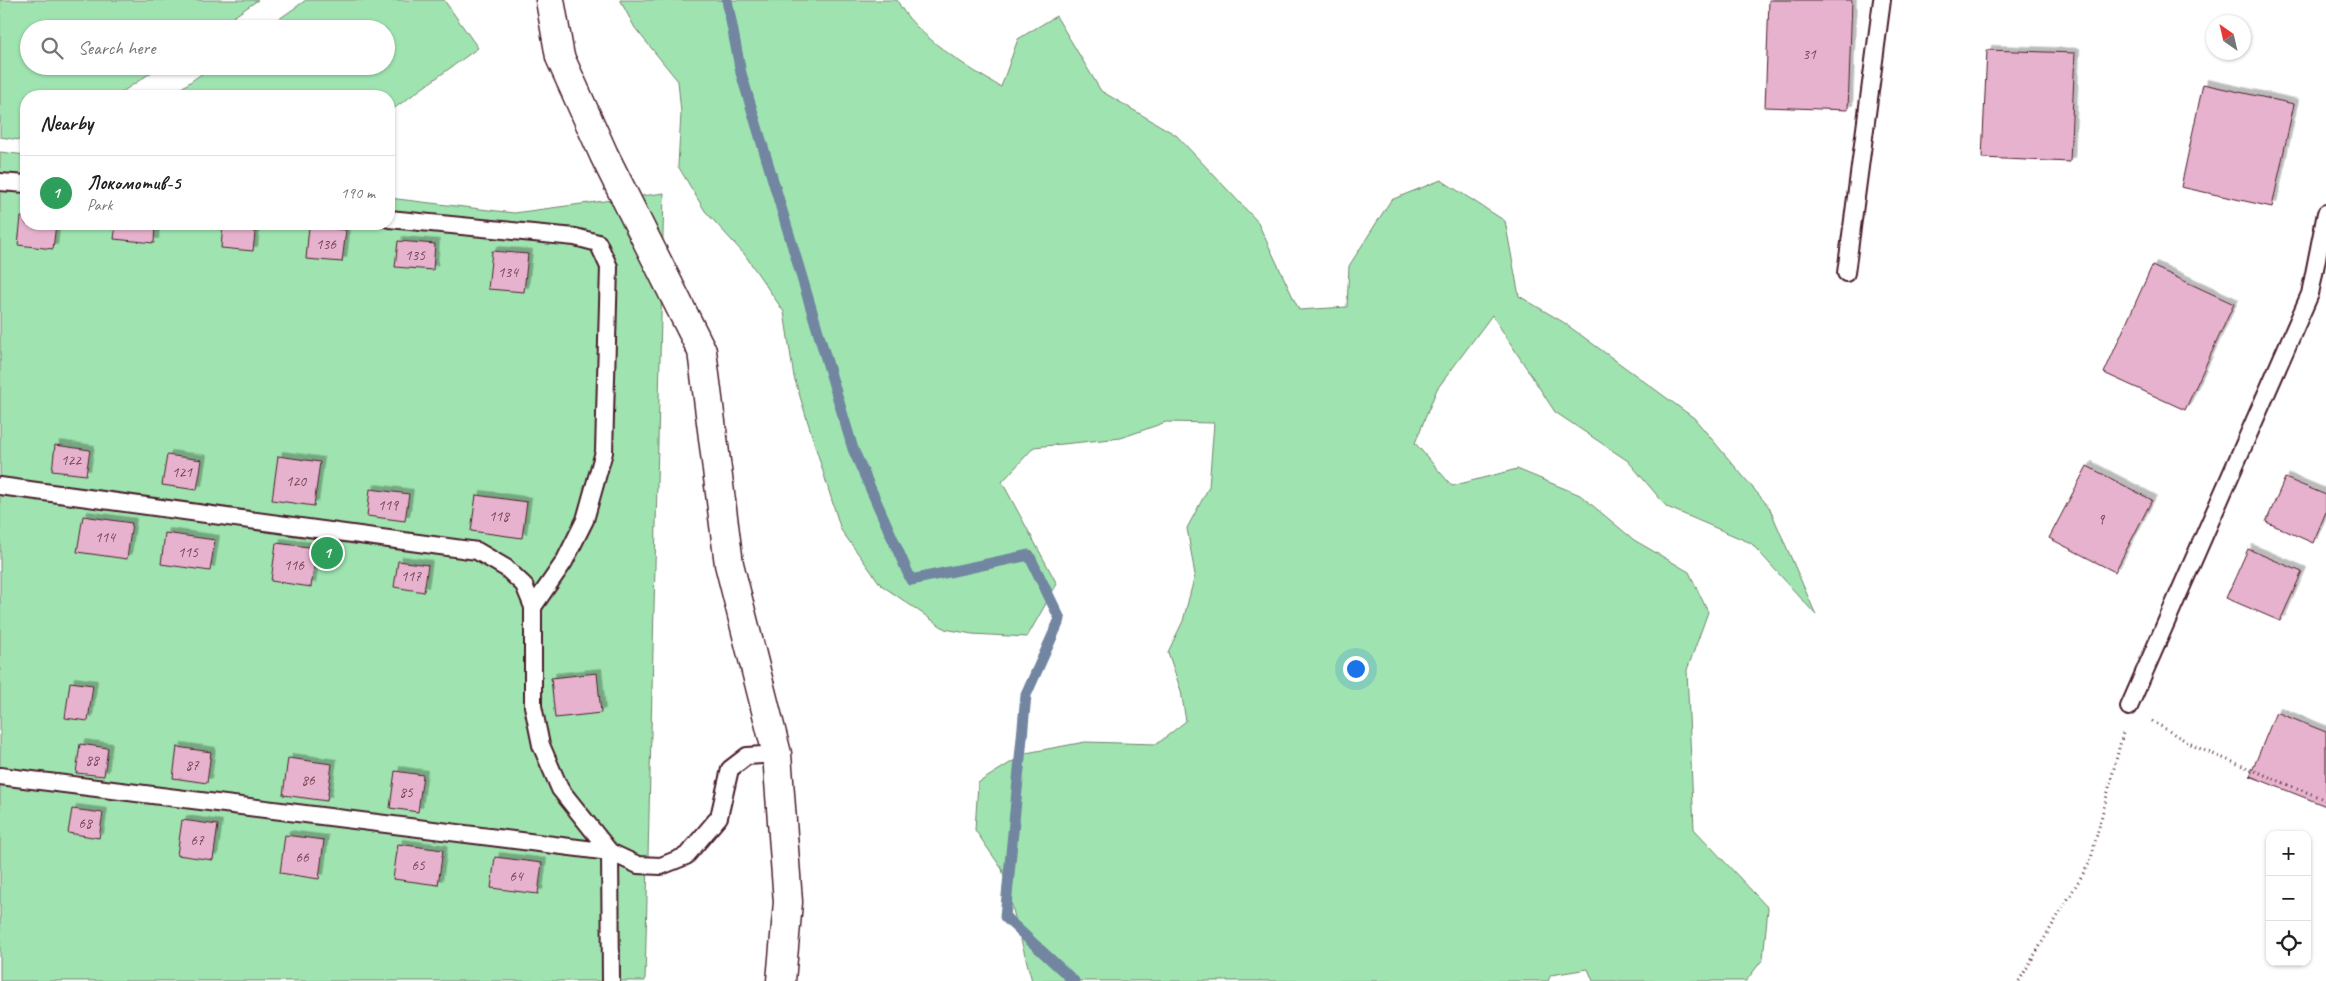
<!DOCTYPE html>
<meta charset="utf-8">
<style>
body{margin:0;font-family:Caveat,sans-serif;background:#f6f6f6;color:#202124}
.controls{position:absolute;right:15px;bottom:15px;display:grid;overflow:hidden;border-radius:10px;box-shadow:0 1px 4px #0004}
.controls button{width:45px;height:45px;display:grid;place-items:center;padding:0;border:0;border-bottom:1px solid #e0e0e0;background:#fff;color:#202124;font:25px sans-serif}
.compass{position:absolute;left:2206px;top:15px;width:45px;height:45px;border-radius:50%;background:#fff;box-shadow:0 1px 4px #0004;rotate:326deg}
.you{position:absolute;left:1355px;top:668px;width:18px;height:18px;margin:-12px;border:4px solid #fff;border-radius:50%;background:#1a73e8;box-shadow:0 0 0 8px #1a73e833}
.badge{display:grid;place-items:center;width:32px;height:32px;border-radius:50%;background:#0b8043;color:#fff;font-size:16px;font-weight:700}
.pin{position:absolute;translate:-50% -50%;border:2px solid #fff;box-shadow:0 1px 5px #0006}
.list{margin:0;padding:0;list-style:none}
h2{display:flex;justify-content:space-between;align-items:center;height:65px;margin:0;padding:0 20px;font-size:21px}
h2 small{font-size:16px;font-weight:400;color:#757577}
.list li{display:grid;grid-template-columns:32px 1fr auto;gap:15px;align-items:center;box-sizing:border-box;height:75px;padding:0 20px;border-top:1px solid #e0e0e0}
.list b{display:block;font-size:19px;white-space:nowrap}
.list p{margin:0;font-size:16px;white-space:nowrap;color:#757577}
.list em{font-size:16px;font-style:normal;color:#757577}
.icon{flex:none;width:28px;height:28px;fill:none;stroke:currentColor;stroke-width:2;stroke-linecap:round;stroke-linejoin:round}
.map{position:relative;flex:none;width:2326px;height:981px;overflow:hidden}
.search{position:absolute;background:#fff;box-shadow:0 1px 4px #0004;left:20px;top:20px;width:375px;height:55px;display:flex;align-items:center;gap:12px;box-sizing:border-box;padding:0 18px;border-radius:28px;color:#757577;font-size:19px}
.panel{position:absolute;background:#fff;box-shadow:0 1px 4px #0004;left:20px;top:90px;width:375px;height:140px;border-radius:20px}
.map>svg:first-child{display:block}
.green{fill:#9fe4b0;stroke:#74826e}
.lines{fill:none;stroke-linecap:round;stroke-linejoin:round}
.stream{stroke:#7386a1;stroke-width:11}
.building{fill:#e6b2cd;stroke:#4a1f2b;filter:url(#shadow)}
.lane-casing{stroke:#4a1f2b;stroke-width:20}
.street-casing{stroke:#4a1f2b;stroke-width:31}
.path{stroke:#4a1f2b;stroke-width:3;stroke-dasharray:1 4;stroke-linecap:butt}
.lane{stroke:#fff;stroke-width:16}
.street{stroke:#fff;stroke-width:28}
.labels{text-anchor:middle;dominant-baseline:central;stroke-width:4;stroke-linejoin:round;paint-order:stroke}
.number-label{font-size:15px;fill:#714454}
</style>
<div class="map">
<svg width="2326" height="981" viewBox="0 0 2326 981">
<defs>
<filter id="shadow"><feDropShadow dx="4.5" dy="-4.5" stdDeviation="0" flood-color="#0004"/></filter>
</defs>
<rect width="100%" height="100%" fill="#fff"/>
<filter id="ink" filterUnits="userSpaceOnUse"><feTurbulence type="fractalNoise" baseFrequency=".02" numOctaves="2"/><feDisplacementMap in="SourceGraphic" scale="10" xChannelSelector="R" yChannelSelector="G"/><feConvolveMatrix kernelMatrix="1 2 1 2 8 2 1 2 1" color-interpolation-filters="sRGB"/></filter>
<g filter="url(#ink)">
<path class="green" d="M0 0H258L216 29H29V66H161L116 96H26V141L0 137Z
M306 0H444L478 48 389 112V96H170L213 66H386V29H265Z
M620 0H897C912 33 969 69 1001 87L1018 39 1056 16 1101 91 1176 135 1257 221 1299 310 1347 307 1349 266 1391 200 1441 180 1505 221 1519 296 1563 322 1694 418 1769 507 1816 615 1751 543 1667 507 1628 461 1555 412 1492 315 1437 389 1415 443 1452 486 1517 469 1580 495 1634 540 1689 572 1708 612 1687 670 1694 829 1768 908 1763 959 1746 981H1593L1588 969 1551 975 1548 981H1032L1002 869 975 830 978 783 1026 753 1085 742 1157 744 1186 721 1181 691 1168 652 1183 621 1195 575 1187 528 1209 487 1214 423 1166 422 1121 438 1034 447 1002 482 1057 584 1027 637 972 634 945 629 881 585 841 530 794 377 784 312 745 255 705 211 678 166 681 113 678 81 635 28Z
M0 152 26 155V224H389V198L514 213 664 193 645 981H0Z"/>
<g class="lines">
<path class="stream" d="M727 0 741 73 853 449 911 580 1029 555 1060 619 1026 695 1005 917 1074 981"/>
</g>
<path class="building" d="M1769 0H1852L1848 110 1765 107Z
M1987 50 2075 53 2070 162 1982 158Z
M2203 84 2294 104 2272 207 2181 187Z
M21 217H26V224H56L53 249 18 245Z
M116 224H155L154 243 114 239Z
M223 224H256L253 251 221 248Z
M309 226 346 230 342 262 306 259Z
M398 241 435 244 433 270 395 267Z
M492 251 528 254 524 292 488 289Z
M2152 266 2234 304 2185 410 2104 373Z
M55 445 90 450 86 475 52 471Z
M167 455 202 460 197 490 162 485Z
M278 456 320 462 314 506 272 500Z
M2087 466 2152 500 2115 572 2049 538Z
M2285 478 2326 495V512L2313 543 2266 522Z
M370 489 409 494 405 521 367 516Z
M476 495 527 502 522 538 471 531Z
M83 516 132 523 127 559 77 552Z
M165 533 215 540 210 571 161 564Z
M276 543 317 548 311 587 271 581Z
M2248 549 2302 572 2280 621 2226 598Z
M398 561 428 565 424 592 394 587Z
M597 673 601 713 555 718 551 678Z
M70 682 93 685 88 721 65 718Z
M2276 712 2326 732V806L2250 776Z
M80 744 108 748 104 776 76 773Z
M177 747 211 752 207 783 173 778Z
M288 758 332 764 327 801 283 795Z
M395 771 423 775 418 812 390 808Z
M72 809 103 813 99 838 68 833Z
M182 820 218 825 213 860 177 855Z
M285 835 324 840 319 879 280 873Z
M398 844 443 850 438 885 393 879Z
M495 857 542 863 538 894 491 888Z"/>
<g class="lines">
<g class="lane-casing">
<path id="lane" d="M0 182 26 184
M389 219 575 237 598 243 609 267 604 452 585 520 564 562 533 607
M1846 273 1882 0
M0 486 477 551 506 568 524 585 533 607V706L541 745 560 789 610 852 0 776
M2129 707 2310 294 2326 213
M611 981 610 852 638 865 661 866 686 856 719 817 730 769 747 756 777 754"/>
</g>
<g class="street-casing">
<path id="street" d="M550 0 560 57 604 155 702 351 729 564 777 754 788 902 781 981"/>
</g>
<path class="path" d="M2152 721 2196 747 2326 800
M2019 981 2090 862 2123 733"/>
<use href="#lane" class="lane"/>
<use href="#street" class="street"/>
</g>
</g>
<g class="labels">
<g class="number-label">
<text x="1809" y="54">31</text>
<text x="326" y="244">136</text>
<text x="415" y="255">135</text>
<text x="508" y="272">134</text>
<text x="71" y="460">122</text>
<text x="182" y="472">121</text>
<text x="296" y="481">120</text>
<text x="388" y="505">119</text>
<text x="499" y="516">118</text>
<text x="2101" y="519">9</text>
<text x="105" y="537">114</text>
<text x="188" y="552">115</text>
<text x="294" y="565">116</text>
<text x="411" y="576">117</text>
<text x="92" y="760">88</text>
<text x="192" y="765">87</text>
<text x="308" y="780">86</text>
<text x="406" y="792">85</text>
<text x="85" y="823">68</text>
<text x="197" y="840">67</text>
<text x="302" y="857">66</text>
<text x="418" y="865">65</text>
<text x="516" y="876">64</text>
</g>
</g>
</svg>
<div class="controls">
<button>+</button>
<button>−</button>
<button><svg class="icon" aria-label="locate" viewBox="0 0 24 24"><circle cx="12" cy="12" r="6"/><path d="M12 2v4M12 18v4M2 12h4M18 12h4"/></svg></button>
</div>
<svg class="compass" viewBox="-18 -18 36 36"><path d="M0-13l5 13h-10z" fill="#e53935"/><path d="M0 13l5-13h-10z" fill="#757577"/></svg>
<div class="you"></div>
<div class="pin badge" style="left:327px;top:553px;background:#2e9e5b">1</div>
<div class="search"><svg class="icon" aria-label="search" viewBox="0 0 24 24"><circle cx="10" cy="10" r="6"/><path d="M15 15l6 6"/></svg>Search here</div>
<section class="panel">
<h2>Nearby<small></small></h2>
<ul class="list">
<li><span class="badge" style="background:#2e9e5b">1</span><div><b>Локомотив-5</b><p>Park</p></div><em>190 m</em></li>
</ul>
</section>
</div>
